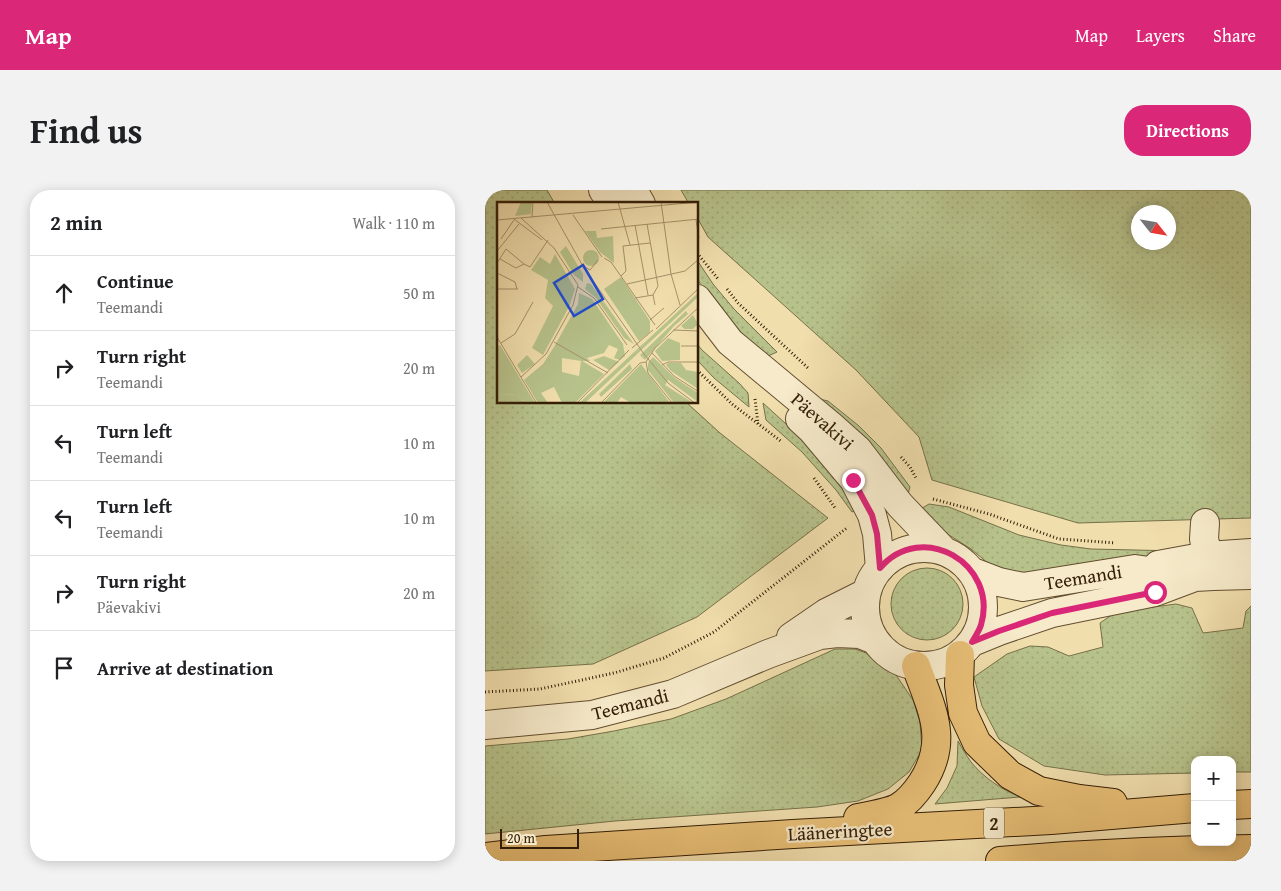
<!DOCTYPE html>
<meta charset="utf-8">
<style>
body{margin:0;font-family:"Gentium Book Plus",serif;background:#f2f2f2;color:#202124}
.controls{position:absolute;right:15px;bottom:15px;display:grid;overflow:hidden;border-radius:10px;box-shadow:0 2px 12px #0003}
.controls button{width:45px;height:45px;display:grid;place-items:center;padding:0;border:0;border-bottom:1px solid #e0e0e0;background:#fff;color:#202124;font:25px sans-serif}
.compass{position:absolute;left:646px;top:15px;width:45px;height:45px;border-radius:50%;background:#fff;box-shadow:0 2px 12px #0003;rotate:121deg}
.scale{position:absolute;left:15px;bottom:12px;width:79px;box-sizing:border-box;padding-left:5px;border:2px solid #341e06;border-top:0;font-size:14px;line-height:18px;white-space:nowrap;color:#341e06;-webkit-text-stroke:4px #f6eaca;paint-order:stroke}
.stop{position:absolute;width:15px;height:15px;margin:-11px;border:4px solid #db2777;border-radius:50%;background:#fff}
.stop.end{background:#db2777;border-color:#fff;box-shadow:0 1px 5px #0008}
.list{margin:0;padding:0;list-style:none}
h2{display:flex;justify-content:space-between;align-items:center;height:65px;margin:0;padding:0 20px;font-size:21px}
h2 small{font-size:16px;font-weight:400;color:#757577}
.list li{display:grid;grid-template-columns:32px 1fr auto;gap:15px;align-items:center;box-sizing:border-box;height:75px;padding:0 20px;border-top:1px solid #e0e0e0}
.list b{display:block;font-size:19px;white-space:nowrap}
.list p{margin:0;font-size:16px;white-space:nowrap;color:#757577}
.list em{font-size:16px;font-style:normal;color:#757577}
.icon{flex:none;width:28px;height:28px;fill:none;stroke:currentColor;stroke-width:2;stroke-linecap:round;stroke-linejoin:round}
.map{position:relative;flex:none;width:766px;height:671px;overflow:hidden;border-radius:20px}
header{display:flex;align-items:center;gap:30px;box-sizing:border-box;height:70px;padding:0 25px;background:#db2777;color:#fff}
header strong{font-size:24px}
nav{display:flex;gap:28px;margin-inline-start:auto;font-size:18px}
.intro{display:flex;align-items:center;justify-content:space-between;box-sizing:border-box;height:120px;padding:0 30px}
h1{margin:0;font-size:35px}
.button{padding:12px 22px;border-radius:20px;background:#db2777;color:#fff;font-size:18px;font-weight:700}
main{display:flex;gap:30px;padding:0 30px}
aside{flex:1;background:#fff;border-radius:20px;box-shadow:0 2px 12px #0003}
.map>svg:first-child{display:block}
.grass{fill:url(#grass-dots);stroke:#767048;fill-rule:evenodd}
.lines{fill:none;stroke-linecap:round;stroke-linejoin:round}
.minor-casing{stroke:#634e30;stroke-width:30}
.highway-casing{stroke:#341e06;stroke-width:30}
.path{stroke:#341e06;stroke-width:3;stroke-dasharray:1 2.5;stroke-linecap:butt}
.minor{stroke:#f6eaca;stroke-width:28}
.highway{stroke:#e8bf76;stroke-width:28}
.route{stroke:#db2777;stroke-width:6}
.labels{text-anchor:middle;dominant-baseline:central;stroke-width:4.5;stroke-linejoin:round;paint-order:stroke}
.shield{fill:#f6eaca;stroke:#6e5b41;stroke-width:1}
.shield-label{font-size:18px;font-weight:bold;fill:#341e06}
.street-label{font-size:19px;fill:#341e06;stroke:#f6eaca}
.inset-road{fill:none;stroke:#a5916a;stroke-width:1}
.view{fill:#1d4ed8;fill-opacity:0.15;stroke:#1d4ed8;stroke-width:2.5}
.inset-edge{fill:none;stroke:#341e06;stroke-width:2.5}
</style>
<header>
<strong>Map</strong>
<nav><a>Map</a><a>Layers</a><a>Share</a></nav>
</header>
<div class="intro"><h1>Find us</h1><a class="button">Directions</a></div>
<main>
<aside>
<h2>2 min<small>Walk · 110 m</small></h2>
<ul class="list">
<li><svg class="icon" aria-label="ahead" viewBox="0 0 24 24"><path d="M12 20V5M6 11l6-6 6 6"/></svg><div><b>Continue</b><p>Teemandi</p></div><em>50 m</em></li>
<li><svg class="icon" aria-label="right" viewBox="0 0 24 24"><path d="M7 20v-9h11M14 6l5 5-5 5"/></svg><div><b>Turn right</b><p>Teemandi</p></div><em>20 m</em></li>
<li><svg class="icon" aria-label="left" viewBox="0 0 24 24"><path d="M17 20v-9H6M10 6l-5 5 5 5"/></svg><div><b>Turn left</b><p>Teemandi</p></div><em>10 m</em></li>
<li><svg class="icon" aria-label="left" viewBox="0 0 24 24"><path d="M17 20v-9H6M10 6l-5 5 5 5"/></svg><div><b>Turn left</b><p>Teemandi</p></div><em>10 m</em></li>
<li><svg class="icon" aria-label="right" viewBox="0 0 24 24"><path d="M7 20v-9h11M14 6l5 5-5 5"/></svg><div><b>Turn right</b><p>Päevakivi</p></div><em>20 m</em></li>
<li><svg class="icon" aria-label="arrive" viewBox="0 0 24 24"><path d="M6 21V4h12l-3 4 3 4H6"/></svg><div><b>Arrive at destination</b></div></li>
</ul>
</aside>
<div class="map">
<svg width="766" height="671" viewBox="0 0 766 671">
<defs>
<pattern id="grass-dots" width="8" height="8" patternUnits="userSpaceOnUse" patternTransform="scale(1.25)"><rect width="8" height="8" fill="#b7c28b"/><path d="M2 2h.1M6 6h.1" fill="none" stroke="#9ea676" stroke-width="1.8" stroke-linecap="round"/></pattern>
</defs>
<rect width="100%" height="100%" fill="#f1dead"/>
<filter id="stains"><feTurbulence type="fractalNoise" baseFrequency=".004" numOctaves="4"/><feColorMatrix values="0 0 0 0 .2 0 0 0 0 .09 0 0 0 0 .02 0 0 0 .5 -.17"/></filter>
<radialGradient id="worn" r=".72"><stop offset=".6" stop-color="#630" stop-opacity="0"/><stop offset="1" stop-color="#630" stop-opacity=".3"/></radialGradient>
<path class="grass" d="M0 0H62L70 14H14V212L202 213 235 243 343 328 212 427 108 474 0 481Z
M196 0H766V328L593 333 447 290 434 247 371 180 223 47 213 29 212 14H204ZM654 22H684V52H654Z
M212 70 228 94 249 119 292 162 283 166 269 158 240 124 214 92 213 89Z
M212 154 217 160 254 193 263 203 264 217 229 188 213 171Z
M322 206 343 211 374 236 396 258 425 297 423 304Z
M278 213 324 255 358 297 372 320 367 322 351 300 317 262 281 230Z
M444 314 464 317 534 345 576 355 606 359 694 361 684 367 536 386 504 374 486 359 464 345 443 331 434 320Z
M406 414a36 36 0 1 1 72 0a36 36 0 1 1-72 0Z
M691 414 707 418 718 443 758 438 761 421 766 416V582H747V570H710V583L620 585 559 576 514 549 497 516 489 487 522 464 545 456 563 457 584 466 618 457 615 433 631 422Z
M350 459H370L392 467 411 485 428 510 435 532 437 560 424 582 403 599 373 611 332 617 130 631 0 644V556L83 549 129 541 186 529 241 509Z
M473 551C477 558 481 565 486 572 499 588 516 599 535 607L450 614 462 598 472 576Z"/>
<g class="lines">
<g class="minor-casing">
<path id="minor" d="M118 0 128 14
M148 0 156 14
M212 109 245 152 345 235 373 260 415 315 457 359
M315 229 327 240 369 290 387 325 392 344 395 378
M720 333 719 349 727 383
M380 417a59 59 0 1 1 118 0a59 59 0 1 1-118 0Z
M673 375 722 366 766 363
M488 382 514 392 538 397 650 379 707 387
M306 447 341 423 381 403
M487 452 514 441 567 423 670 402 710 387 728 386 766 385
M0 535 107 525 188 504 283 464 335 445 352 443 375 444 390 450"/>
</g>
<g class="highway-casing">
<path id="highway" d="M475 465 474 495 478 523 492 553 525 585 554 601 594 609 628 613
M747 615 766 614
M373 628C383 626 406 622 414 617 424 611 431 602 437 593 465 550 446 518 431 476
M0 667 61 660 308 644 566 630 710 618
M515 671C599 664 682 660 766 659"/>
</g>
<path class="path" d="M212 63 234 90
M242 99 253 113 323 178
M212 180 247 214 297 252
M270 209 273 234
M416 267 425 277 431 288
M329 288 350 318
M448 309 504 324 574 349 630 353
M0 502 55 499 129 483 179 468 229 442 363 337"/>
<use href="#minor" class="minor"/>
<use href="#highway" class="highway"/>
</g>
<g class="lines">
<path class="route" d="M368 290 387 325 392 344 395 378C437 329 514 374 496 435 494 441 490 447 487 452L514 441 567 423 670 402"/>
</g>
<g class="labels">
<rect class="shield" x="499" y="617.5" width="20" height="31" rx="4"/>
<g class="shield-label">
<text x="509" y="633">2</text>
</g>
<g class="street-label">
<text transform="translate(338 231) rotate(41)">Päevakivi</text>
<text transform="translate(598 387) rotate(-9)">Teemandi</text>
<text transform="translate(145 514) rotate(-14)">Teemandi</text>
<text transform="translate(355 641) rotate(-3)">Lääneringtee</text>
</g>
</g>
<g transform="translate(12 12)">
<rect width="201" height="201" fill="#f1dead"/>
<path d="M24 0H35L34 12 18 14ZM88 29H99L100 36 116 34 117 61 103 50ZM69 44 86 72V80L77 73 63 50ZM86 56a8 8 0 1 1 16 0a8 8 0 1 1-16 0ZM58 52 78 87 73 103 46 153 35 146 56 104 48 96 51 78 34 68 43 55 53 62ZM124 75 153 119V130L142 139 107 87ZM90 81 94 82 137 142 127 136 99 96 88 87ZM82 91 95 97 126 142 128 154 123 158 117 156 121 147 112 143 107 151 90 156 93 159H85L107 172 78 201H65L57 185 44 191 51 201H41L27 178 46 162 57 145 81 102ZM65 156 84 159 82 174 65 170ZM201 91V95L88 201 81 202ZM189 109 191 112 177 124 148 158 143 153ZM196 113 201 122 196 127H188L184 124ZM3 143 38 201 24 198 21 193 0 192V145ZM30 153 38 162 25 171 20 163ZM107 154 122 160 112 168 96 158ZM156 155 178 176 201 191V200L171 178 168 183 196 201H177L151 168V161ZM171 161H184L189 168 201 170V187L174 169 169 163ZM133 162 135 167 104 195 102 192ZM144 162 173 201H134L124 195 120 201 105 202Z" fill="#b7c28b" fill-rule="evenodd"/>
<path d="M0 192 21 193 24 198 36 201H0Z" fill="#b7c28b"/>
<path d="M171 136 183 141V158L165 159 158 149Z" fill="#b7c28b"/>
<path class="inset-road" d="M50 0 87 66 147 152 171 181 199 202M121 0 133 43M164 0 174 72 183 103M76 13 105 55M35 15 36 0M17 17 45 38M0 18 202 0M199 18 202 36M150 22 161 84 156 93 158 103M138 23 151 93M104 27 202 17M4 37 17 18M0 49 22 22M107 56 114 60 158 123M0 61 9 47 27 62 19 66 3 57M27 62 33 65 51 38M88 65 93 68 101 58M0 71 18 80 20 87M124 74 129 69 126 44 153 41M130 82 188 69 202 57M81 85 97 96 130 143M0 87H21M138 96 156 93M153 118 167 106M159 127 202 86M176 128 202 129M0 135 40 202M57 140 111 171M4 141 18 132 36 100M184 144H202M135 146 156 128M155 151 177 174 202 190M165 163 171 160H202M24 175 49 152 76 103 81 83 57 46 24 16M79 202 132 148M103 202 143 161 149 160M176 202 151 171 149 160 158 146 202 105"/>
<path class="view" d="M86 63 106 97 77 114 57 81Z"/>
<rect width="201" height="201" class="inset-edge"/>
</g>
<rect width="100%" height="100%" filter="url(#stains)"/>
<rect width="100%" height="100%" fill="url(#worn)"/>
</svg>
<div class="controls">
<button>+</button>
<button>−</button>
</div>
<svg class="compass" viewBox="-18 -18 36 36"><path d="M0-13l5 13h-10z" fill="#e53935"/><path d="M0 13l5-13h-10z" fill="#757577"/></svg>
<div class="scale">20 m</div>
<div class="stop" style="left:670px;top:402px"></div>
<div class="stop end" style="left:368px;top:290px"></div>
</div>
</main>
